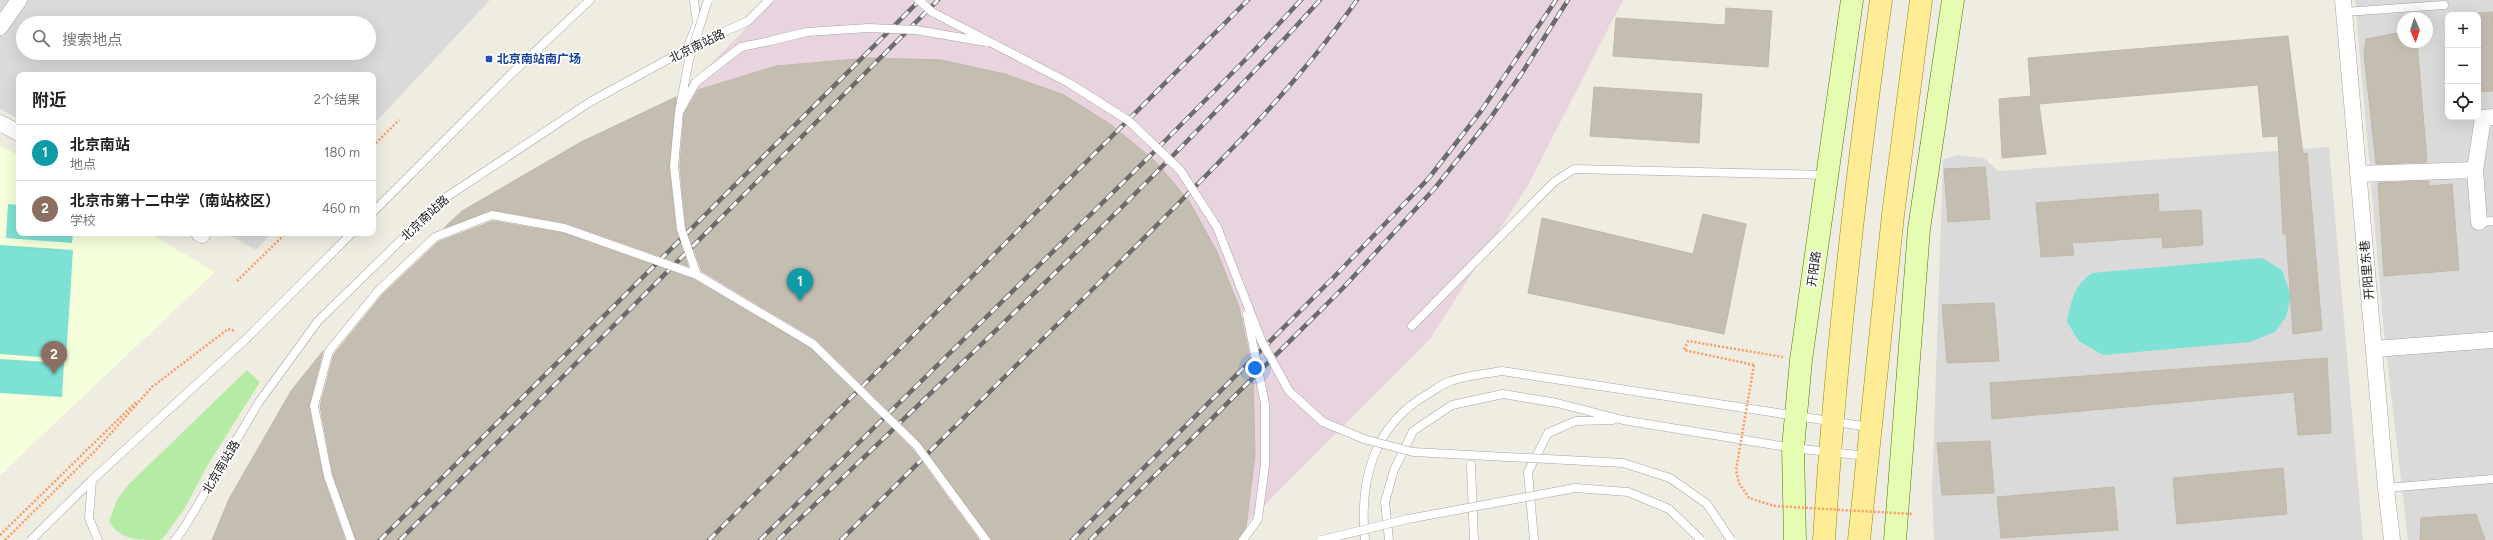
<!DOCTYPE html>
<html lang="zh">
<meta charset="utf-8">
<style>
body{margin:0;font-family:Figtree,"Noto Sans SC",sans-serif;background:#f6f6f6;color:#222}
.controls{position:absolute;right:12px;top:12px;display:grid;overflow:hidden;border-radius:8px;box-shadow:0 4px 16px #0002}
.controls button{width:36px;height:36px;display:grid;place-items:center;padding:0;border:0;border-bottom:1px solid #e0e0e0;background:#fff;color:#222;font:20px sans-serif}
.compass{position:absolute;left:2397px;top:12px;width:36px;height:36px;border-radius:50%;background:#fff;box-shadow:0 4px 16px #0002;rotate:177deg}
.you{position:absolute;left:1255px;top:368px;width:14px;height:14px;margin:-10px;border:3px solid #fff;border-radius:50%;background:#1a73e8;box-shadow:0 0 0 6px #1a73e833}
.badge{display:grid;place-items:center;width:26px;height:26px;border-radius:50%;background:#0b8043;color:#fff;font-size:13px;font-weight:700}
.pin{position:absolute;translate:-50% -33px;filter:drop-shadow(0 1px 2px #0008)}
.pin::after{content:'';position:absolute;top:21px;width:14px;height:12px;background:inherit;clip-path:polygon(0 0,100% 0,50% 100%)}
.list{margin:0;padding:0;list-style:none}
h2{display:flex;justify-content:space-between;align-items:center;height:52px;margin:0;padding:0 16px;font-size:17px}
h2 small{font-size:13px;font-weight:400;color:#767676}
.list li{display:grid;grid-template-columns:26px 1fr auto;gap:12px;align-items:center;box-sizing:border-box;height:56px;padding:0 16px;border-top:1px solid #e0e0e0}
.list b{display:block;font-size:15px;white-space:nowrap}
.list p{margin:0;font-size:13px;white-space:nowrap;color:#767676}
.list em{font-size:13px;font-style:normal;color:#767676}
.icon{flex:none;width:22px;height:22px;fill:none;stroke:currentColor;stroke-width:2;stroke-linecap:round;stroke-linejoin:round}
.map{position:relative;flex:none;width:2493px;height:540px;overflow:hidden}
.search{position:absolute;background:#fff;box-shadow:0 4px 16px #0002;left:16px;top:16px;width:360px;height:44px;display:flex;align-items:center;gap:10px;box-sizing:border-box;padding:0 14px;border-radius:22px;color:#767676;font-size:15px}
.panel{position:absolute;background:#fff;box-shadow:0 4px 16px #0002;left:16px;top:72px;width:360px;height:164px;border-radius:8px}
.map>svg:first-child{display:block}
.residential{fill:#dbdada;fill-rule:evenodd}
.industrial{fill:#e8d4df}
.education{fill:#f6ffdb}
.grass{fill:#b6eba5}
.pitch{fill:#7de1d3}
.building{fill:#c3bdb2;stroke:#c1b8a4}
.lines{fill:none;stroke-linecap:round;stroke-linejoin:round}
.lane-casing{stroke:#a4a4a4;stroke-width:9}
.street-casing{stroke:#a4a4a4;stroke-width:17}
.secondary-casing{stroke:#4d7701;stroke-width:23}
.primary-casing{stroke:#968900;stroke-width:23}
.path{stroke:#ff9a63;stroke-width:2.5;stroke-dasharray:2 2;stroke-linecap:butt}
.lane{stroke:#fff;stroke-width:8}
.street{stroke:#fff;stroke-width:16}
.secondary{stroke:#e6fcb3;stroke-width:22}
.primary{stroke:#ffec97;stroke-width:22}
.rail-casing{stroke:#6b6b6b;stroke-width:4.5}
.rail{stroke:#fff;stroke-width:3;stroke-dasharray:9;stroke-linecap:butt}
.lane-bridge-casing{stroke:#a4a4a4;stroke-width:9;stroke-linecap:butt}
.path-bridge{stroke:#ff9a63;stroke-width:2.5;stroke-dasharray:2 2;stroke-linecap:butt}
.lane-bridge{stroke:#fff;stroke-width:8}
.transit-dot{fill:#1a4fb4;stroke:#fff;stroke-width:1.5}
.labels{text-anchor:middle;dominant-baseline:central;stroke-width:3.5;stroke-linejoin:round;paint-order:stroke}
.street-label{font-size:12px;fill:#1d1d1d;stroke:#fff}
.transit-label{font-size:12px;font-weight:bold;fill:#164399;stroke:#fff;text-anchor:start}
</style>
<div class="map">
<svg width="2493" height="540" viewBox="0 0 2493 540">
<rect width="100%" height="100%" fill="#efede2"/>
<path class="residential" d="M0 0H490L373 125V75H19V119L0 109ZM23 23H369V53H23Z
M2355 0H2493V540H2408L2384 333ZM2448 15H2478V117H2448ZM2403 18H2427V42H2403Z
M2329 147 2363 540H1934L1932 490 1943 160 1956 155 1984 158 1998 171Z
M225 233H272L256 250Z"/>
<path class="industrial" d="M774 0H1623L1528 185 1430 339 1230 540H238Z"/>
<path class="education" d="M0 145 19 156V233H149L215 272 0 475Z"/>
<path class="grass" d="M247 370 260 382 206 468 185 508 164 537 160 540C135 540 120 540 109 521L117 500 128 485Z"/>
<path class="pitch" d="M8 204 19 205V233H73L72 243 6 238Z
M0 245 73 250 66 359 0 354Z
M2262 258 2282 270 2291 296 2286 317 2275 332 2250 342 2103 355 2079 341 2067 322C2071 302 2074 285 2092 273Z
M0 359 64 363 62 397 0 393Z"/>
<path class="building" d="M1726 8 1772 11 1768 67 1613 56 1616 18 1725 25Z
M2493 12V91L2478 92V13Z
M2403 32V42H2417L2427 162 2376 164 2364 54 2366 39Z
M2288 36 2303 154 2307 153 2322 330 2293 334 2286 234H2283L2278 136 2263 137 2258 85 2039 104 2046 154 2002 158 1999 99 2031 96 2028 58Z
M869 58 941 60 1005 74 1064 95 1110 124 1154 160 1189 201 1217 252 1239 307 1253 373 1255 455 1246 527 1238 540H991L921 443 817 340 702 271 686 228 680 166 684 114 698 90 776 66Z
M1594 87 1702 94 1699 143 1590 136Z
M676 97 669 167 676 230 688 266 566 223 493 210 444 228 462 211 581 142Z
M1985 167 1990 219 1948 222 1944 169Z
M2429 181V186L2452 184 2459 270 2384 276 2378 183Z
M2158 194 2159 212 2201 210 2203 245 2163 248 2162 237 2072 243 2074 255 2041 257 2036 203Z
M1703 214 1746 224 1724 334 1528 293 1542 218 1693 254Z
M493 221 563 233 695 280 810 348 913 450 979 540H356L333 475 320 406 334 354 383 294 438 242Z
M1994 303 1999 361 1947 363 1942 305Z
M323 351 309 407 323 477 345 540H212L229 499 291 391Z
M2327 358 2331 433 2298 435 2294 392 1992 419 1990 383Z
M1990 441 1994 493 1942 495 1937 443Z
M2283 468 2287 514 2177 524 2173 478Z
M2114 487 2118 530 2001 538 1997 497Z
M2476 514 2485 540H2420L2421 518Z"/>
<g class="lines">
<g class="lane-casing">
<path id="lane" d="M2344 12 2444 5
M687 49 697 23 694 0
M373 212 508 77 590 0
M2479 222 2493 221
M1412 326 1554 182 1574 169 1826 175
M1471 465 1474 540
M92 480 89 518 98 540
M2386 488 2493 479
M31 540 92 480 246 339 352 233
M175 540 184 528 259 402 318 321 442 200 590 102 687 49 748 21 769 0
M1365 540C1359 481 1373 425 1428 394 1435 390 1443 383 1451 381 1468 375 1486 374 1502 371L1869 427
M1389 540 1385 502 1394 470 1413 431 1452 405 1503 394 1557 403 1623 420 1793 448 1866 456
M1534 540 1528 472 1548 433 1576 421 1613 420"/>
</g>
<g class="street-casing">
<path id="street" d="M2343 0 2386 488 2392 540
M0 27 19 0
M0 123 19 133
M2358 174 2475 170
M2479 222 2475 170 2483 118 2493 117
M199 233 202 235
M2374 349 2493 340"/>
</g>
<g class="secondary-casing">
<path id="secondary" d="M1795 540 1793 448 1801 360 1852 0
M1895 540 1919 229 1953 0"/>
</g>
<g class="primary-casing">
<path id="primary" d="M1824 540C1835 360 1856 179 1881 0
M1859 540 1893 215 1921 0"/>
</g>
<path class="path" d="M373 146 399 120
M237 281 286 233
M1754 365 1684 350 1688 341 1783 357
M0 535 137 401
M5 540 96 450 152 387 228 329 236 331"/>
<use href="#lane" class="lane"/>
<use href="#street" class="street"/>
<use href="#secondary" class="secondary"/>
<use href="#primary" class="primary"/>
<g class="rail-casing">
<path id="rail" d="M380 540 920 0
M400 540 938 0
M709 540 1248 0
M760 540 1154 152 1248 57 1301 0
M778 540C961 363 1149 189 1320 0
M841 540C935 446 1029 352 1123 259 1205 177 1290 95 1357 0
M1072 540 1333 278 1428 179 1481 111 1556 0
M1090 540 1343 288 1435 188 1489 120 1522 73 1568 0"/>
</g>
<use href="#rail" class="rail"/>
<g class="lane-bridge-casing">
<path id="lane-bridge" d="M919 0 932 12 1069 83 1129 121 1180 170 1217 227 1262 342 1289 391 1323 422 1364 439 1413 452 1623 463 1670 478 1707 504 1731 540
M679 112 696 82 741 47 770 41 807 32 868 28 916 30 986 42
M697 275 681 229 674 166 679 112 689 60 708 0
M351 540 328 476 314 406 329 351 379 290 435 237 492 215 564 228 697 275 813 344 917 446 986 540
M1243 540 1258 519 1265 465V404L1247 315
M1322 540 1408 519 1575 488 1628 492 1669 509 1701 540"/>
</g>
<path class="path-bridge" d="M1754 365 1736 470 1739 483 1749 498 1775 506 1912 514"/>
<use href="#lane-bridge" class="lane-bridge"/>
</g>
<rect class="transit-dot" x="485" y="55" width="8" height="8" rx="2"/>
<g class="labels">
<g class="street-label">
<text transform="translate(697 46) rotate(-26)">北京南站路</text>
<text transform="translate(425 218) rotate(-43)">北京南站路</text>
<text transform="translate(1814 269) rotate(-82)">开阳路</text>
<text transform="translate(2367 270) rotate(-95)">开阳里东巷</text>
<text transform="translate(221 467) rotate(-59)">北京南站路</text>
</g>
<g class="transit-label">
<text x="497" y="59">北京南站南广场</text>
</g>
</g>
</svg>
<div class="controls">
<button>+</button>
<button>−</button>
<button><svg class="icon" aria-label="locate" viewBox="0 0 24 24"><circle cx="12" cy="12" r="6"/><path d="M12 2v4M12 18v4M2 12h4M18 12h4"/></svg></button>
</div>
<svg class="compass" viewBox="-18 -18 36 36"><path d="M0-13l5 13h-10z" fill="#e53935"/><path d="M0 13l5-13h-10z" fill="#767676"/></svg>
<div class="you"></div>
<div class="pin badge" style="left:800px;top:301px;background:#0f9aa8">1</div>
<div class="pin badge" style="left:54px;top:374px;background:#8d6e63">2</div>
<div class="search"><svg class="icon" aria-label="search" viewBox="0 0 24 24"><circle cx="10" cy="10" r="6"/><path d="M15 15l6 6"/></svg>搜索地点</div>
<section class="panel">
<h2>附近<small>2个结果</small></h2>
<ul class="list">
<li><span class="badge" style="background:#0f9aa8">1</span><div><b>北京南站</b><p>地点</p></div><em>180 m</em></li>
<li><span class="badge" style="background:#8d6e63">2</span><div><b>北京市第十二中学（南站校区）</b><p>学校</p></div><em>460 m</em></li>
</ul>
</section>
</div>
